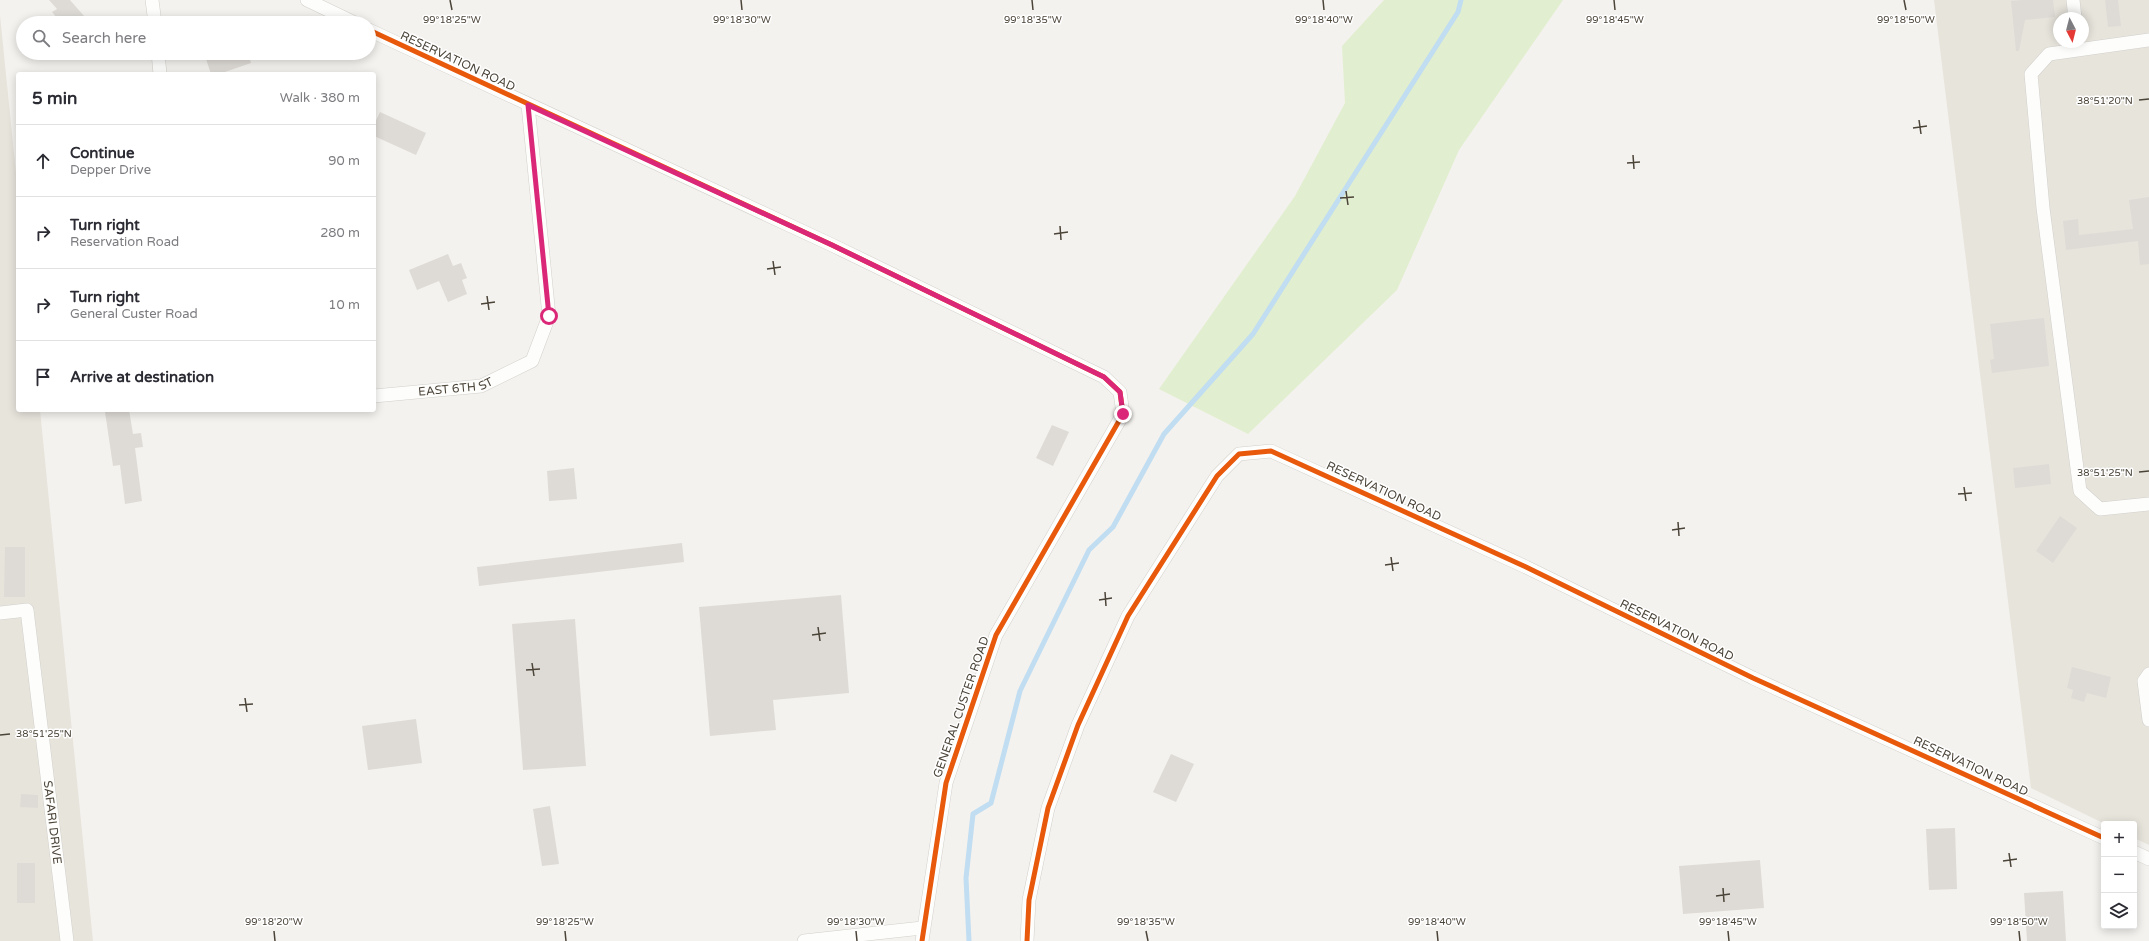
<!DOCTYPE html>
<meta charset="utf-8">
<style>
body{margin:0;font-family:"Varela Round",sans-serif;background:#f2f2f3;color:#2b2b33}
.controls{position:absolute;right:12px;bottom:12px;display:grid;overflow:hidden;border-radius:4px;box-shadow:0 2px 10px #0003}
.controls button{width:36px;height:36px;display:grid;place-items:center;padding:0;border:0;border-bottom:1px solid #e1e1e2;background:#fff;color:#2b2b33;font:20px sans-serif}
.compass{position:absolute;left:2053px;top:12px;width:36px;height:36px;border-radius:50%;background:#fff;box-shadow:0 2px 10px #0003;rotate:173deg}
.stop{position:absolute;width:12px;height:12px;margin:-9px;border:3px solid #db2777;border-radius:50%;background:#fff}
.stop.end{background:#db2777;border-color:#fff;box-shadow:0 1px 4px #0008}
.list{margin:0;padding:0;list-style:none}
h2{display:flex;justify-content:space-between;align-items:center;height:52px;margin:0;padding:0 16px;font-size:17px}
h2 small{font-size:13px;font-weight:400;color:#7c7c81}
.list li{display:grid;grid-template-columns:26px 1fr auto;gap:12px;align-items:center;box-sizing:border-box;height:72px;padding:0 16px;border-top:1px solid #e1e1e2}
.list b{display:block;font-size:15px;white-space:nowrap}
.list p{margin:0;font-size:13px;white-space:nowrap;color:#7c7c81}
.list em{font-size:13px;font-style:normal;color:#7c7c81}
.icon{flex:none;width:22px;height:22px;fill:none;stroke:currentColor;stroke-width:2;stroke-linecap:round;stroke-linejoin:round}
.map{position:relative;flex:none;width:2149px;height:941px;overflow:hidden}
.search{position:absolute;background:#fff;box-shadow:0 2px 10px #0003;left:16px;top:16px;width:360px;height:44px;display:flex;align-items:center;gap:10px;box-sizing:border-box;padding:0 14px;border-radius:22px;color:#7c7c81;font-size:15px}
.panel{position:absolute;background:#fff;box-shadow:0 2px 10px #0003;left:16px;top:72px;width:360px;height:340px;border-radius:4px}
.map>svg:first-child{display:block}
.residential{fill:#e7e4dc;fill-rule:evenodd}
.green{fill:#e1eecf}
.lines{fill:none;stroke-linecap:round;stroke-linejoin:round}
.stream{stroke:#c0ddf1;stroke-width:5}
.building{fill:#dedbd6}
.minor-casing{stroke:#d2d0cb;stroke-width:14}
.minor{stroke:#fdfdfc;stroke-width:13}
.cycleway-casing{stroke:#fff;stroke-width:8}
.cycleway{stroke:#e8590c;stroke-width:5}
.route{stroke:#db2777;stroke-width:5}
.ticks{fill:none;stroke:#4b4439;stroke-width:1.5}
.labels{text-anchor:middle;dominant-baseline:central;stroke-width:3;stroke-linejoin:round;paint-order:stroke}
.street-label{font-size:12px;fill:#4b4439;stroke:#fff}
.ticks-label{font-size:10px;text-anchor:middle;fill:#4b4439;stroke:#fff;stroke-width:3;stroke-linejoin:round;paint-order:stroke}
</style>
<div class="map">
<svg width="2149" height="941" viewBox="0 0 2149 941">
<rect width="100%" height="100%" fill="#f4f2ee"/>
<path class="residential" d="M1934 0H2149V845L2134 838V824H2105L2031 788ZM2059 18H2083V42H2059Z
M0 15 18 193V410H40L93 941H0Z"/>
<path class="green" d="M1384 0H1563L1459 150 1397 290 1248 434 1159 389 1295 196 1345 103 1342 46Z"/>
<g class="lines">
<path class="stream" d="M969 941 966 878 973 814 991 803 1020 691 1089 550 1113 527 1164 434 1253 334 1458 12 1461 0"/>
</g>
<path class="building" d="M49 0H70L84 16 75 23H61L52 12 57 9Z
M2022 0H2053L2055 17 2025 20 2019 51H2016L2011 1Z
M2105 0H2118L2121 26 2108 27Z
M204 53H248L251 63 219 74H211Z
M380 112 426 133 416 155 374 136V125Z
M2149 197V264L2140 265 2138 241 2066 250 2063 221 2078 219 2079 235 2133 229 2129 200Z
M448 254 453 266 461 263 467 278 462 280 467 294 448 302 439 281 417 290 409 270Z
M2044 318 2049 366 1992 373 1990 360 1994 359 1990 324Z
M118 410H129L133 434 141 433 143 447 135 448 142 501 125 504 120 465 113 466 105 412Z
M1052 425 1069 432 1053 466 1036 458Z
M2049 464 2051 484 2015 488 2013 468Z
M574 468 577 499 549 501 547 471Z
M2060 516 2077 528 2053 563 2036 551Z
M682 543 684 562 479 586 477 567Z
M5 547H25V597H4Z
M841 595 849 693 773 700 776 730 710 736 699 607Z
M575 619 586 766 523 770 512 624Z
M2072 667 2111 677 2106 698 2087 693 2084 702 2071 698 2073 690 2067 688Z
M416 719 422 763 368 770 362 726Z
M1171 754 1194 764 1176 802 1153 792Z
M21 794 38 795V808L20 807Z
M550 806 559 864 542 866 533 809Z
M1955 828 1957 889 1929 890 1926 829Z
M1760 860 1764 908 1683 914 1679 866Z
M17 863H35V903H17Z
M2063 891 2066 941H2027L2024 893Z"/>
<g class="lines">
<g class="minor-casing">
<g id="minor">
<path d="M152 0 155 23"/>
<path d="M307 0 355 23"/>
<path d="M2073 0 2075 18"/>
<path d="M369 30 832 245 1104 377 1120 392 1123 414 996 635 946 783 922 941"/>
<path d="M2149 40 2049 54 2031 74 2043 208 2080 491 2100 509 2149 504"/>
<path d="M158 53 160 74"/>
<path id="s1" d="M374 396 481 386 532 361 549 316 528 105"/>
<path id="s2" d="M0 613 27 610 67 941"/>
<path d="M2149 674 2144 681 2149 720"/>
<path d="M2134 852 2149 859"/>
<path d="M804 941 922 928"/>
<path d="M1027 941 1029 900 1048 808 1078 725 1128 616 1217 476 1239 454 1271 451 1526 567 1753 678 2104 838"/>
</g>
</g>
<use href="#minor" class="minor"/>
<g class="cycleway-casing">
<path id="cycleway" d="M369 30 832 245 1104 377 1120 392 1123 414 996 635 946 783 922 941
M1027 941 1029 900 1048 808 1078 725 1128 616 1217 476 1239 454 1271 451 1526 567 1753 678 2104 838"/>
</g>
<use href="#cycleway" class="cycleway"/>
</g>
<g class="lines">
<path class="route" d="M549 316 528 105 832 245 1104 377 1120 392 1123 414"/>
</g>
<path class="ticks" d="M450 0 452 10M741 0 742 10M1032 0 1033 10M1323 0 1324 10M1614 0 1615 10M1904 0 1906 10M2139 100 2149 99M1919 120 1921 134M1913 128 1927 126M1633 155 1634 169M1627 163 1640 162M1346 191 1348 205M1340 198 1354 197M1060 226 1061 240M1054 234 1068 232M773 261 775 275M767 269 781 267M487 296 489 310M481 304 495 302M2139 472 2149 471M1964 487 1966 501M1958 494 1972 493M1678 522 1679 536M1672 530 1685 528M1391 557 1393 571M1385 565 1399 563M1105 592 1106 606M1099 600 1112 598M818 627 820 641M812 635 826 633M532 663 534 676M526 670 540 669M245 698 247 712M239 705 253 704M0 735 10 734M2009 853 2011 867M2003 861 2017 859M1723 888 1724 902M1716 896 1730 894M274 931 275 941M565 931 566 941M856 931 857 941M1146 931 1148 941M1437 931 1438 941M1728 931 1729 941M2019 931 2020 941"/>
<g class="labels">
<g class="street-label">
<text transform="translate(458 61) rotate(25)">RESERVATION ROAD</text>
<text stroke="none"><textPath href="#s1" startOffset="82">EAST 6TH ST</textPath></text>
<text transform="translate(1384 491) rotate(25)">RESERVATION ROAD</text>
<text transform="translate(1677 630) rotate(26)">RESERVATION ROAD</text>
<text transform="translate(961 707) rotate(-71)">GENERAL CUSTER ROAD</text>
<text transform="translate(1971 766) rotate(25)">RESERVATION ROAD</text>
<text stroke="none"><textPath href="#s2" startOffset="241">SAFARI DRIVE</textPath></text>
</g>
</g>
<g class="ticks-label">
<text x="452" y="23">99°18'25"W</text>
<text x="742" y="23">99°18'30"W</text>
<text x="1033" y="23">99°18'35"W</text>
<text x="1324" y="23">99°18'40"W</text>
<text x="1615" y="23">99°18'45"W</text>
<text x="1906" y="23">99°18'50"W</text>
<text x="2105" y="104">38°51'20"N</text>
<text x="2105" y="476">38°51'25"N</text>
<text x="44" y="737">38°51'25"N</text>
<text x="274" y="925">99°18'20"W</text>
<text x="565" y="925">99°18'25"W</text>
<text x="856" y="925">99°18'30"W</text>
<text x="1146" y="925">99°18'35"W</text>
<text x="1437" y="925">99°18'40"W</text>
<text x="1728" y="925">99°18'45"W</text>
<text x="2019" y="925">99°18'50"W</text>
</g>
</svg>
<div class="controls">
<button>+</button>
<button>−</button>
<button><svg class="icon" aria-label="layers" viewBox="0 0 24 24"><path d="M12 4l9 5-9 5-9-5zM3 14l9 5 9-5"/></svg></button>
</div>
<svg class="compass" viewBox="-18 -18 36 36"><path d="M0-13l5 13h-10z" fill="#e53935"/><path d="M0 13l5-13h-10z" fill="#7c7c81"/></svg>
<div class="stop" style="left:549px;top:316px"></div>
<div class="stop end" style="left:1123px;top:414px"></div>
<div class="search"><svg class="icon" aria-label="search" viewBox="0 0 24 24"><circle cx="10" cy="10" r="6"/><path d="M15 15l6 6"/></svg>Search here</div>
<section class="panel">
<h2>5 min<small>Walk · 380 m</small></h2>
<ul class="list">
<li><svg class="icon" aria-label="ahead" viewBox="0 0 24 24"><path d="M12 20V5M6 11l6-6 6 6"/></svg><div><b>Continue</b><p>Depper Drive</p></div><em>90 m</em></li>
<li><svg class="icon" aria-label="right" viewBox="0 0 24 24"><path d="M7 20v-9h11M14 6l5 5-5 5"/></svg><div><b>Turn right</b><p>Reservation Road</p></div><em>280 m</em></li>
<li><svg class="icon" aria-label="right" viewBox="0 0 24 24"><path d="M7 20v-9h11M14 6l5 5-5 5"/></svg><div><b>Turn right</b><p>General Custer Road</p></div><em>10 m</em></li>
<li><svg class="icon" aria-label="arrive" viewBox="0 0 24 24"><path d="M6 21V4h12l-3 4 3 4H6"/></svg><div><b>Arrive at destination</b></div></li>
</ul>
</section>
</div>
